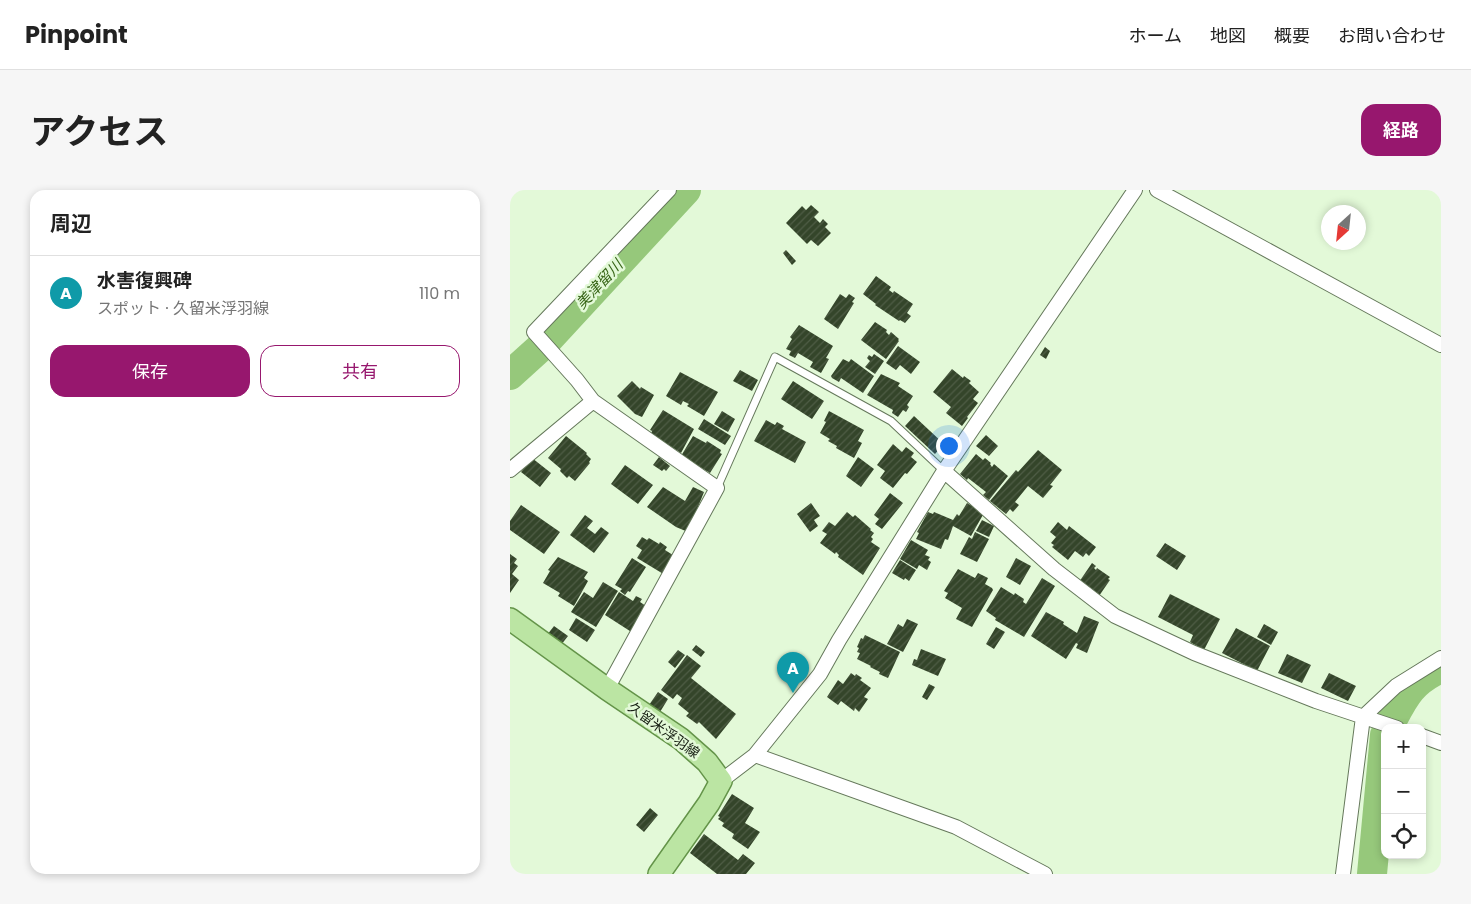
<!DOCTYPE html>
<html lang="ja">
<meta charset="utf-8">
<style>
body{margin:0;font-family:Poppins,"Noto Sans JP",sans-serif;background:#f6f6f6;color:#222}
.controls{position:absolute;right:15px;bottom:15px;display:grid;overflow:hidden;border-radius:10px;box-shadow:0 2px 8px #0003}
.controls button{width:45px;height:45px;display:grid;place-items:center;padding:0;border:0;border-bottom:1px solid #e0e0e0;background:#fff;color:#222;font:25px sans-serif}
.compass{position:absolute;left:811px;top:15px;width:45px;height:45px;border-radius:50%;background:#fff;box-shadow:0 2px 8px #0003;rotate:207deg}
.you{position:absolute;left:438px;top:255px;width:18px;height:18px;margin:-12px;border:4px solid #fff;border-radius:50%;background:#1a73e8;box-shadow:0 0 0 8px #1a73e833}
.badge{display:grid;place-items:center;width:32px;height:32px;border-radius:50%;background:#97176e;color:#fff;font-size:16px;font-weight:700}
.pin{position:absolute;translate:-50% -41px;filter:drop-shadow(0 1px 2px #0008)}
.pin::after{content:'';position:absolute;top:26px;width:18px;height:15px;background:inherit;clip-path:polygon(0 0,100% 0,50% 100%)}
.list{margin:0;padding:0;list-style:none}
h2{display:flex;justify-content:space-between;align-items:center;height:65px;margin:0;padding:0 20px;font-size:21px}
h2 small{font-size:16px;font-weight:400;color:#767676}
.list li{display:grid;grid-template-columns:32px 1fr auto;gap:15px;align-items:center;box-sizing:border-box;height:75px;padding:0 20px;border-top:1px solid #e0e0e0}
.list b{display:block;font-size:19px;white-space:nowrap}
.list p{margin:0;font-size:16px;white-space:nowrap;color:#767676}
.list em{font-size:16px;font-style:normal;color:#767676}
.actions{display:flex;gap:10px;padding:15px 20px}
.actions a{flex:1;padding:11px 0;border:1px solid #97176e;border-radius:15px;text-align:center;font-size:18px;color:#97176e}
.actions .main{background:#97176e;color:#fff}
.icon{flex:none;width:28px;height:28px;fill:none;stroke:currentColor;stroke-width:2;stroke-linecap:round;stroke-linejoin:round}
.map{position:relative;flex:none;width:931px;height:684px;overflow:hidden;border-radius:15px}
header{display:flex;align-items:center;gap:30px;box-sizing:border-box;height:70px;padding:0 25px;background:#fff;border-bottom:1px solid #e0e0e0}
header strong{font-size:24px}
nav{display:flex;gap:28px;margin-inline-start:auto;font-size:18px}
.intro{display:flex;align-items:center;justify-content:space-between;box-sizing:border-box;height:120px;padding:0 30px}
h1{margin:0;font-size:35px}
.button{padding:12px 22px;border-radius:15px;background:#97176e;color:#fff;font-size:18px;font-weight:700}
main{display:flex;gap:30px;padding:0 30px}
aside{flex:1;background:#fff;border-radius:15px;box-shadow:0 2px 8px #0003}
.map>svg:first-child{display:block}
.lines{fill:none;stroke-linecap:round;stroke-linejoin:round}
.river{stroke:#96c87b;stroke-width:30}
.building{fill:url(#building-hatch)}
.service-casing{stroke:#65785b;stroke-width:9}
.minor-casing{stroke:#65785b;stroke-width:16}
.primary-casing{stroke:#649449;stroke-width:24}
.service{stroke:#fff;stroke-width:7}
.minor{stroke:#fff;stroke-width:14}
.primary{stroke:#bbe5a3;stroke-width:21}
.labels{text-anchor:middle;dominant-baseline:central;stroke-width:5;stroke-linejoin:round;paint-order:stroke}
.street-label{font-size:14px;fill:#171f13;stroke:#e3f9d8}
.water-label{font-size:15px;font-style:italic;fill:#366416;stroke:#e3f9d8}
</style>
<header>
<strong>Pinpoint</strong>
<nav><a>ホーム</a><a>地図</a><a>概要</a><a>お問い合わせ</a></nav>
</header>
<div class="intro"><h1>アクセス</h1><a class="button">経路</a></div>
<main>
<aside>
<h2>周辺<small></small></h2>
<ul class="list">
<li><span class="badge" style="background:#0f9aa8">A</span><div><b>水害復興碑</b><p>スポット · 久留米浮羽線</p></div><em>110 m</em></li>
</ul>
<div class="actions"><a class="main">保存</a><a>共有</a></div>
</aside>
<div class="map">
<svg width="931" height="684" viewBox="0 0 931 684">
<defs>
<pattern id="building-hatch" width="6" height="6" patternUnits="userSpaceOnUse" patternTransform="scale(1.25)"><rect width="6" height="6" fill="#34452a"/><path d="M-1 1l2-2M0 6l6-6M5 7l2-2" fill="none" stroke="#4f5d46"/></pattern>
</defs>
<rect width="100%" height="100%" fill="#e3f9d8"/>
<g class="lines">
<path class="river" d="M0 185 32 156 176 0
M878 538C894 508 899 493 931 478
M862 684 875 545"/>
</g>
<path class="building" d="M301 15 309 22 304 27 310 33 313 29 318 34 315 37 321 43 308 56 301 50 297 54 276 33 292 16 296 20Z
M276 60 286 71 282 75 273 63Z
M366 86 381 97 379 100 383 103 384 101 403 114 397 123 401 126 395 133 390 130 389 131 365 115 366 114 353 104Z
M330 104 336 108 339 104 345 108 342 112 344 113 328 139 314 129Z
M365 132 377 140 376 142 379 145 381 142 389 149 388 150 389 151 376 169 351 150Z
M289 135 323 156 316 168 319 169 311 183 300 177 303 172 288 163 285 168 279 165 281 161 276 159 282 149 280 147Z
M388 156 410 172 401 184 390 175 386 180 376 173Z
M535 157 540 161 536 169 530 165Z
M364 164 374 171 365 184 355 177 360 171 357 168 359 165 362 167Z
M333 169 339 172 341 169 364 186 353 203 331 188 329 192 322 188 321 186Z
M442 179 453 188 454 186 461 191 459 193 469 202 463 209 468 213 457 227 458 228 452 236 436 223 441 217 423 202Z
M230 180 248 190 242 201 223 191Z
M170 182 208 202 194 226 177 216 179 214 173 211 171 215 156 206Z
M371 184 390 193 388 196 403 206 397 215 399 217 396 222 393 220 388 227 382 223 383 220 357 205Z
M122 191 130 199 131 197 144 205 132 227 125 224 107 206Z
M283 191 314 211 302 229 271 209Z
M153 220 184 239 171 263 141 244 142 241 140 240Z
M212 221 225 229 218 242 204 234Z
M319 221 354 240 348 251 352 253 344 268 326 258 327 256 318 251 320 249 310 243 316 232 314 231Z
M404 226 434 254 425 264 395 236Z
M194 229 221 246 215 255 188 239Z
M256 230 265 235 267 232 274 236 272 239 296 252 285 273 244 251Z
M476 245 488 256 479 266 466 256Z
M56 246 77 263 76 264 81 269 79 272 80 273 65 291 59 286 57 288 50 281 51 279 38 268Z
M183 246 196 253 197 251 211 260 210 263 212 264 200 283 171 266Z
M383 254 392 262 396 257 404 263 401 267 407 272 397 284 395 283 383 298 370 288 375 281 367 275Z
M528 260 552 280 540 295 543 296 533 308 518 296 505 312 509 315 503 322 500 319 496 324 480 311 506 280 508 282Z
M466 264 473 270 475 268 481 273 480 274 482 277 484 274 498 286 479 310 473 305 476 302 458 288 457 290 450 284Z
M149 267 160 276 156 281 154 279 152 281 143 275Z
M348 267 364 279 351 297 336 286Z
M22 268 41 283 30 297 11 282Z
M115 275 143 295 128 314 101 294Z
M153 297 175 311 183 297 194 302 178 342 166 337 137 317Z
M380 303 393 313 372 339 365 334 369 329 364 325Z
M301 313 310 326 304 330 308 336 300 342 287 324Z
M457 313 474 323 461 346 443 336 438 350 435 349 431 359 406 349 409 343 407 342 418 322 423 324 424 322 443 330 447 324 449 326Z
M11 315 50 342 34 364 0 340V331Z
M337 322 343 327 345 325 361 339 360 340 364 343 361 347 363 349 361 352 370 358 353 385 328 367 329 365 326 362 325 364 310 353 317 344 312 341 319 332 325 336Z
M75 325 83 331 77 338 85 344 91 337 99 343 84 363 60 345Z
M472 330 484 336 479 347 466 341Z
M548 332 557 340 559 336 586 357 579 366 576 363 573 367 565 361 558 370 542 357 544 355 541 353 546 347 540 342Z
M465 342 479 349 467 372 450 364 459 347 462 349Z
M132 347 137 350 139 348 149 354 150 352 157 357 155 360 166 367 155 385 127 368 132 360 126 356Z
M401 350 418 360 415 365 420 367 418 370 421 372 417 380 409 375 407 379 390 369Z
M655 353 676 366 667 380 646 366Z
M0 364 7 369 4 373 8 376 2 384 9 390 0 403Z
M48 367 78 382 74 388 78 391 64 416 48 406 50 403 33 393 40 381 38 380Z
M122 368 136 377 120 402 118 401 115 405 110 401 112 399 105 395Z
M506 368 521 376 510 395 496 387Z
M390 370 406 380 399 391 395 388 394 390 382 383Z
M582 373 586 376 584 378 586 380 587 378 600 387 598 389 600 390 589 406 569 392Z
M448 379 465 388 468 383 478 388 475 394 482 398 483 400 462 437 446 429 452 418 435 408 438 403 434 401Z
M532 388 545 396 514 447 485 430 486 428 476 421 491 397 504 405 505 403 514 409 513 412 516 414Z
M93 392 108 401 86 437 61 422 74 402 83 408Z
M109 402 123 411 126 406 132 409 130 412 136 416 123 443 95 425Z
M660 404 710 429 694 460 680 452 683 445 648 427Z
M536 422 554 432 553 434 567 443 574 426 589 432 577 463 566 458 568 454 566 453 556 469 521 446Z
M66 428 85 440 77 452 59 440Z
M397 429 408 434 393 462 377 454 388 434 393 437Z
M754 434 768 442 761 455 747 447Z
M44 436 58 446 51 455 37 445Z
M486 437 495 442 484 459 476 454Z
M726 438 760 456 747 481 712 463Z
M355 445 390 462 378 488 369 484 370 482 360 477 361 476 347 469 350 463 347 462 349 458 347 457 351 448 353 449Z
M186 455 195 462 191 467 182 460Z
M411 459 436 469 428 486 402 475 404 469 407 470Z
M168 460 175 465 165 478 158 472Z
M777 464 801 475 792 493 768 483Z
M177 465 191 476 181 488 226 524 206 549 189 532 187 534 176 526 179 523 168 514 172 508 167 504 163 509 151 500Z
M341 483 345 486 346 484 352 488 350 490 361 498 354 507 358 509 349 522 345 518 344 521 331 511 328 515 317 507 328 490 333 494Z
M819 483 846 496 838 511 811 498Z
M419 494 425 497 417 510 412 507Z
M148 502 158 509 150 522 139 515Z
M222 604 244 618 235 633 250 642 238 659 222 648 224 644 212 636 214 633 208 629 210 627 208 626Z
M140 618 148 625 134 642 126 635Z
M194 644 228 670 233 664 245 673 236 684H207L180 663Z"/>
<g class="lines">
<g class="service-casing">
<path id="service" d="M207 298 265 167 381 231 434 281"/>
</g>
<g class="minor-casing">
<path id="minor" d="M647 0 931 155
M0 280 83 211
M434 281 544 379 605 426 684 463 806 511 887 538
M97 499 207 298 83 211 67 190 24 142 159 0
M912 546 931 553
M245 565 446 637 535 684
M211 591 245 565 310 484 329 450 434 281 625 0
M833 684 853 527 886 496 931 468"/>
</g>
<g class="primary-casing">
<path id="primary" d="M0 429 97 499 171 549 197 572 211 591 199 613 149 684"/>
</g>
<use href="#service" class="service"/>
<use href="#minor" class="minor"/>
<use href="#primary" class="primary"/>
</g>
<g class="labels">
<g class="street-label">
<text transform="translate(154 540) rotate(36)">久留米浮羽線</text>
</g>
<g class="water-label">
<text transform="translate(89 94) rotate(-47)">美津留川</text>
</g>
</g>
</svg>
<div class="controls">
<button>+</button>
<button>−</button>
<button><svg class="icon" aria-label="locate" viewBox="0 0 24 24"><circle cx="12" cy="12" r="6"/><path d="M12 2v4M12 18v4M2 12h4M18 12h4"/></svg></button>
</div>
<svg class="compass" viewBox="-18 -18 36 36"><path d="M0-13l5 13h-10z" fill="#e53935"/><path d="M0 13l5-13h-10z" fill="#767676"/></svg>
<div class="you"></div>
<div class="pin badge" style="left:283px;top:503px;background:#0f9aa8">A</div>
</div>
</main>
